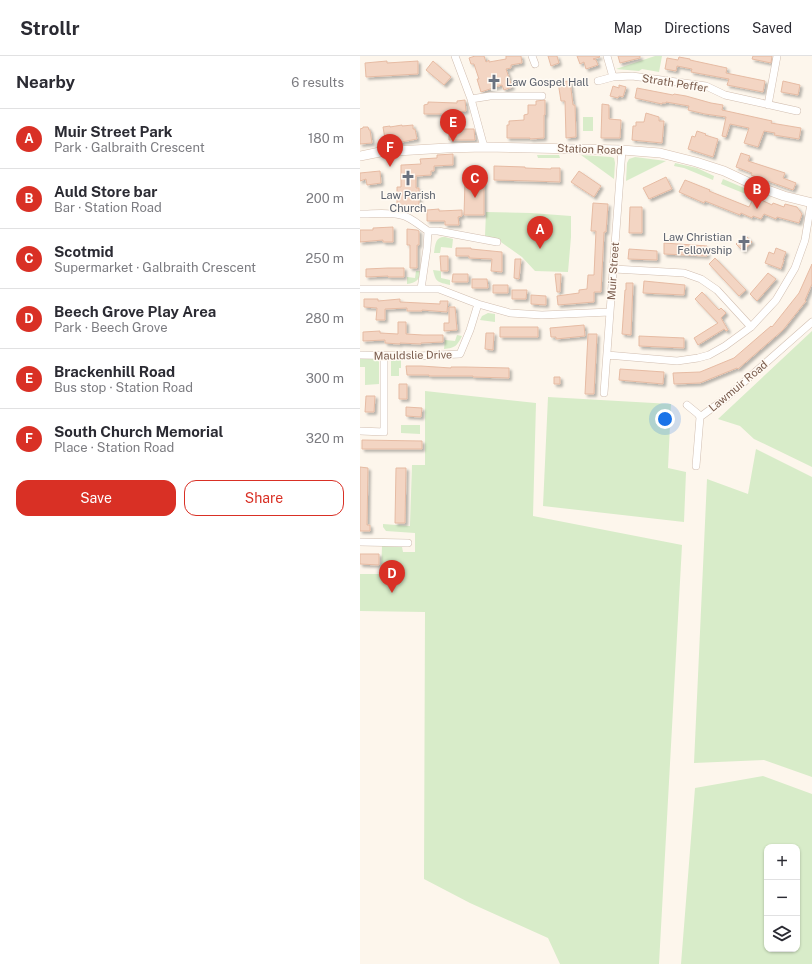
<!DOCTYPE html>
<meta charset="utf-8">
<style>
body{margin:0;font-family:"Public Sans",sans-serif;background:#f7f7f7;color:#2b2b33}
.controls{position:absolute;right:12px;bottom:12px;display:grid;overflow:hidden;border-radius:8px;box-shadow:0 1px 3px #0004}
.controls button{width:36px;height:36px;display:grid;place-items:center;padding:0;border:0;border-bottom:1px solid #e1e1e2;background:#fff;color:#2b2b33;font:20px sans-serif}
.you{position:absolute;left:305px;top:363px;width:14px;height:14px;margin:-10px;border:3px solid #fff;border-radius:50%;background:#1a73e8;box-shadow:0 0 0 6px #1a73e833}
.badge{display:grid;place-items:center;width:26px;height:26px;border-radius:50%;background:#d93025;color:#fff;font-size:13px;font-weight:700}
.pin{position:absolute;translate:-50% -33px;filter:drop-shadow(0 1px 2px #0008)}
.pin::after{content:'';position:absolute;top:21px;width:14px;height:12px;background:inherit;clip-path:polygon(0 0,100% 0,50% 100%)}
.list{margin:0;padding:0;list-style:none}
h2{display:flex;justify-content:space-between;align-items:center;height:52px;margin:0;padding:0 16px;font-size:17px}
h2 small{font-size:13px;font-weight:400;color:#7c7c81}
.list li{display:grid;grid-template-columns:26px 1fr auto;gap:12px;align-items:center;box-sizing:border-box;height:60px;padding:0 16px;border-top:1px solid #e1e1e2}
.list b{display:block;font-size:15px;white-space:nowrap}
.list p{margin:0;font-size:13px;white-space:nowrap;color:#7c7c81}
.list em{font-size:13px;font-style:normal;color:#7c7c81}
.actions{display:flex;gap:8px;padding:12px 16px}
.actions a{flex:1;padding:9px 0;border:1px solid #d93025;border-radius:12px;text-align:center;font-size:14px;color:#d93025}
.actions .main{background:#d93025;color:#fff}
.icon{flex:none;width:22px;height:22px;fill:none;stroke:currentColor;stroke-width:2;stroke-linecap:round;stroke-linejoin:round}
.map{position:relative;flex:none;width:452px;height:908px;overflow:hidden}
header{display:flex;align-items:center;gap:24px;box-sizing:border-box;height:56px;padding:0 20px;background:#fff;border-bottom:1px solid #e1e1e2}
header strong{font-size:19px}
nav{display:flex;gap:22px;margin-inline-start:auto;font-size:14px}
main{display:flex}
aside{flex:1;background:#fff}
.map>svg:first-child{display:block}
.green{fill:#d8ecc9;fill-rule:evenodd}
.building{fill:#f3d5c3;stroke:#e6bba3;filter:url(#shadow)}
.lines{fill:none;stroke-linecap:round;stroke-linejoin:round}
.minor-casing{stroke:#d1beb0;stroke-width:8}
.secondary-casing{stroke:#d6c0b0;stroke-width:10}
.minor{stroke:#fff;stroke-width:7}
.secondary{stroke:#fff;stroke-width:9}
.labels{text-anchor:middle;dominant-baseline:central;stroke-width:3;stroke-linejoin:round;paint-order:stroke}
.worship-label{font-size:11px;fill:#5b616d;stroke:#fffaf3;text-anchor:start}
.street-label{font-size:11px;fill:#7a5c4d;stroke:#fffaf3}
</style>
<header>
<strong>Strollr</strong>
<nav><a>Map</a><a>Directions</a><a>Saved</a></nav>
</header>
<main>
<aside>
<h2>Nearby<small>6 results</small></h2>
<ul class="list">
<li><span class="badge">A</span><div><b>Muir Street Park</b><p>Park · Galbraith Crescent</p></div><em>180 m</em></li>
<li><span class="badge">B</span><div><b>Auld Store bar</b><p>Bar · Station Road</p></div><em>200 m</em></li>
<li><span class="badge">C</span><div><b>Scotmid</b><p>Supermarket · Galbraith Crescent</p></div><em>250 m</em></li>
<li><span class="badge">D</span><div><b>Beech Grove Play Area</b><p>Park · Beech Grove</p></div><em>280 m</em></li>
<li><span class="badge">E</span><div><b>Brackenhill Road</b><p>Bus stop · Station Road</p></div><em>300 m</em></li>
<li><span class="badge">F</span><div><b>South Church Memorial</b><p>Place · Station Road</p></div><em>320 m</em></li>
</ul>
<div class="actions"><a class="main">Save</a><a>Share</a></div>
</aside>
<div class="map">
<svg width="452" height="908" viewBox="0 0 452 908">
<defs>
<filter id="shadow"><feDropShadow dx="2.5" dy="2.5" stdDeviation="1" flood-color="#0004"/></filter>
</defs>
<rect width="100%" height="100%" fill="#fdf6ec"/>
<path class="green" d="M295 0H302L299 16 282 13 279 15 256 13Z
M223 61H233V75H223Z
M177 99H199L200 102H178Z
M221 99 251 101 254 102 255 107 254 123Z
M275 101 306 105 266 125 267 107 269 103Z
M315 107 337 112 354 120 353 124 324 112 314 110Z
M363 123 389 134 388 139 361 128Z
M126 156 171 157 211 160V181L208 216 175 215 162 201 138 184 125 180Z
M82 181H85L93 183 92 192 81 191 80 197H74C75 190 75 183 82 181Z
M73 214 81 215V222L90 224V229C78 226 76 227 73 214Z
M56 215H62C59 224 56 227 47 228V221L55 222Z
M128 257 135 258V266L120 264 122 260Z
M452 275V411L394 383 380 370 358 363Z
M97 279 102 280C97 290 95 292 84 293L85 284 95 285Z
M0 303H19V328L5 329V311H0Z
M31 304H41V312H39V320H31Z
M65 335 176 347 173 460 322 489 299 908H200L188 882 110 847 64 823 65 556 0 555V518H21L22 490 42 491 43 496H55V477L26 475 23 471V468L50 470 52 409H65Z
M188 341 311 348 308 412 326 416 324 466 183 450Z
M41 369H60V378L41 377Z
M396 393 452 421V721L404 704 334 707 347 423 388 438Z
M403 720 452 738V908H321L335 732ZM407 791H437V893H407Z"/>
<path class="building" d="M115 0H124L126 6 129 4V6L146 3V0H161L162 7 151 9V12L146 13 152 31 144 34 142 29 121 36 117 23H119L114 8H111L109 2Z
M188 0H197L199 7 191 10Z
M217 0H239L240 1 233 3 236 4 238 9 226 13 224 6 220 8Z
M258 0H280V2L260 7Z
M393 0H412L411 7 392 3Z
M319 1 330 3V4L367 12 366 17 405 25 403 36 367 29 369 23 331 16 332 13 317 10 316 15 305 13 307 2 318 4Z
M27 5V7L58 5V18L6 21 5 7Z
M73 5 91 21 84 29 66 14Z
M210 25 213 49H215L216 81 206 82 205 45H201L198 26Z
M423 25 440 29 438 39 421 36Z
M259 29 266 31 263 41 259 40 258 42 250 40 253 30 259 32Z
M277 32 313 39 314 38 326 40 351 47 363 49 362 54 412 65 411 67 441 72 439 83 414 79 415 77 404 75 398 91 384 87 389 72 370 68 366 81 362 80 366 61 345 58 328 54 329 50 306 46V47H302V48L275 42Z
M105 44 106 55 88 57V58H64V49L68 48V46L97 47V45Z
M185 44V59H184V82L170 83V82H147V69H149V65L164 64V59L168 58V49H176V45Z
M242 48 249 49V63L261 64 260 82H241Z
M286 57 299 61V65H304L302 87 272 84 273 70H276V66H284Z
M42 69V70L53 69V73H55L57 83 26 89 23 71 30 70V71Z
M3 71H8L9 74H10L12 87 0 88V73L3 72Z
M89 73H114L115 84H89Z
M337 75 346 78 345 79 358 83 353 101 328 93 332 80 335 81Z
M381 97 390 100 388 105 425 117 423 122 436 127 433 134 391 119 392 117 376 111Z
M93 98V109L74 110V115H71V119L56 120V132H59V149L37 150V131H41V109H42L61 108 60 103 77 102V99Z
M134 110 165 111V112L191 113V112H200V126L173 125 134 124Z
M20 115 21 127 7 129 6 123 0 125V117Z
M219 115 241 130 234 141 211 126Z
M306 121 312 133 289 143 283 132Z
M325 124 350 134 349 135 389 151 393 143 394 144 395 141 412 149 413 147 424 151 425 148 437 151 442 158 439 167 417 161 416 163 404 158 401 163 393 160 392 162 381 157 380 159 345 145 344 147 319 136Z
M105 125 124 126V159H104Z
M233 147 248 148 246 176H244L241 236H234V246L198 249 197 240 219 237V234L227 233 228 219H234L236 175H231Z
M270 151H282V177H269Z
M79 153V155L102 154V160L98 161 99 169H85V165H67V154Z
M33 171V186H23V184L0 186V174H13V172Z
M47 173 57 174 59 175V189H57V212H50V189H47Z
M385 179 392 186 383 195 376 188Z
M304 187 347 190V200L304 198Z
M96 192H111V193L142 196V216L131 215 132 203 109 202V200H96Z
M416 192 426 196 423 204H424L421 213 405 207 409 196 414 198Z
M269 193 297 195V204L268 203Z
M80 200H88V215H81Z
M355 202 386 234 379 240 349 208Z
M155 203H161L159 223 154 222Z
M452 208V228L445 244 446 245 423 274 378 313 377 312 340 327 314 328 313 317 340 316 374 302 411 270 412 271 439 237Z
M28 212H44V221H28V220L6 221V213Z
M408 217 416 223 397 245 390 238Z
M93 218H108V226H92Z
M195 218H201L200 236H197Z
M112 223H127L128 232H112Z
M284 225 325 229 324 239 283 237Z
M266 227H273L271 279 262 278 265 234H266Z
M133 229H148V237H133Z
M152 234H167L166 243H152Z
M342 236 359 254 361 252 366 257 361 262 368 274 366 275 364 273 338 289 334 282 358 267 335 243Z
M171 239 186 240V249L171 248Z
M4 243H18V245L40 243V246L80 248V245H88L87 256 62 254V255H47V252L25 253V264H16L17 252 4 251Z
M89 251H95L97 274 84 275V267H89Z
M38 266H46V278L63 279H83V286L61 287V288L40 287V288L25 287V284L3 285V276L20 275V277L38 278Z
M224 269 225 280 196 283V281H191L190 272Z
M140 271H178V281H140Z
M126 277H134L133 294 125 293Z
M228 278H237L234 338H225Z
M279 280 324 282V292L279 290Z
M46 310H61L91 312V311H105L149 312V322L113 321V320H69V319H47Z
M260 313 304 316 303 328 259 324Z
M194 321H200V328H194Z
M39 328H47V343H39Z
M6 340H15L14 356H5Z
M46 351 62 352 61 361 46 360Z
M2 384 62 385V393H2Z
M0 411 8 412 7 469H10V475H0Z
M36 412H46L45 467H35Z
M0 498H19V509L0 508Z"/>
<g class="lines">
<g class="minor-casing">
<path id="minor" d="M95 0 111 43 124 91
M172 0 175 8
M247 0 253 21
M238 25 253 21 272 20 346 30 365 39 437 55
M111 43 130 40H182
M408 49 417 0
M0 158C13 158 28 156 41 159 51 161 60 170 68 175
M254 213 324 217 341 223 357 234 391 271
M0 233H79L118 248 150 257 182 259 250 256
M61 233 67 192 68 175H78L137 186
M0 299 58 300 100 298 110 274 118 248
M247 299 317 305 338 302 349 299 365 290 391 271 416 244 435 212 445 184 451 147
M244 337 262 94
M327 349 338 358 340 361
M0 375 24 376V300
M336 410 340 361 366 342 452 266
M0 486 48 487"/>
</g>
<g class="secondary-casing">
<path id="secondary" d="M0 100 20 96 87 92 124 91 262 94 300 97 336 106 364 115 394 129 424 140 452 147"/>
</g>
<use href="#minor" class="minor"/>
<use href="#secondary" class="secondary"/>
</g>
<defs>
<g id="church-bare" transform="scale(1.2)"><path d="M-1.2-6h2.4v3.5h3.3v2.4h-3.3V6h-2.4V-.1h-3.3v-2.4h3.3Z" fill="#6b7280" stroke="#fffaf3" stroke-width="2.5" paint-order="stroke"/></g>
</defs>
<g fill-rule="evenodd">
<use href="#church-bare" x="134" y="26"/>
<use href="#church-bare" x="48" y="122"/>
<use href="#church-bare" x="384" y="187"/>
</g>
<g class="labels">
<g class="worship-label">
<text x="146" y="26">Law Gospel Hall</text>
<text x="48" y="139" text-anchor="middle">Law Parish<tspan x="48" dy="13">Church</tspan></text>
<text x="372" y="181" text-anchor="end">Law Christian<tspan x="372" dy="13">Fellowship</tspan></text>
</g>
<g class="street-label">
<text transform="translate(315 27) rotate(9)">Strath Peffer</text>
<text transform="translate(230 93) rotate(2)">Station Road</text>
<text transform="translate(253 215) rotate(-86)">Muir Street</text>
<text transform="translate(53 299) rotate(-1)">Mauldslie Drive</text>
<text transform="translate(378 330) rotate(-40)">Lawmuir Road</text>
</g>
</g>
</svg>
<div class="controls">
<button>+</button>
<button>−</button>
<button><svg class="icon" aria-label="layers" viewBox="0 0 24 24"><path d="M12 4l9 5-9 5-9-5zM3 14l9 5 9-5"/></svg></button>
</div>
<div class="you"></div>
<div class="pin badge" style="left:180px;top:193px">A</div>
<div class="pin badge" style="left:397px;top:153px">B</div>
<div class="pin badge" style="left:115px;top:142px">C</div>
<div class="pin badge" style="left:32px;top:537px">D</div>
<div class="pin badge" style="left:93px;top:86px">E</div>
<div class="pin badge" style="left:30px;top:111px">F</div>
</div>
</main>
